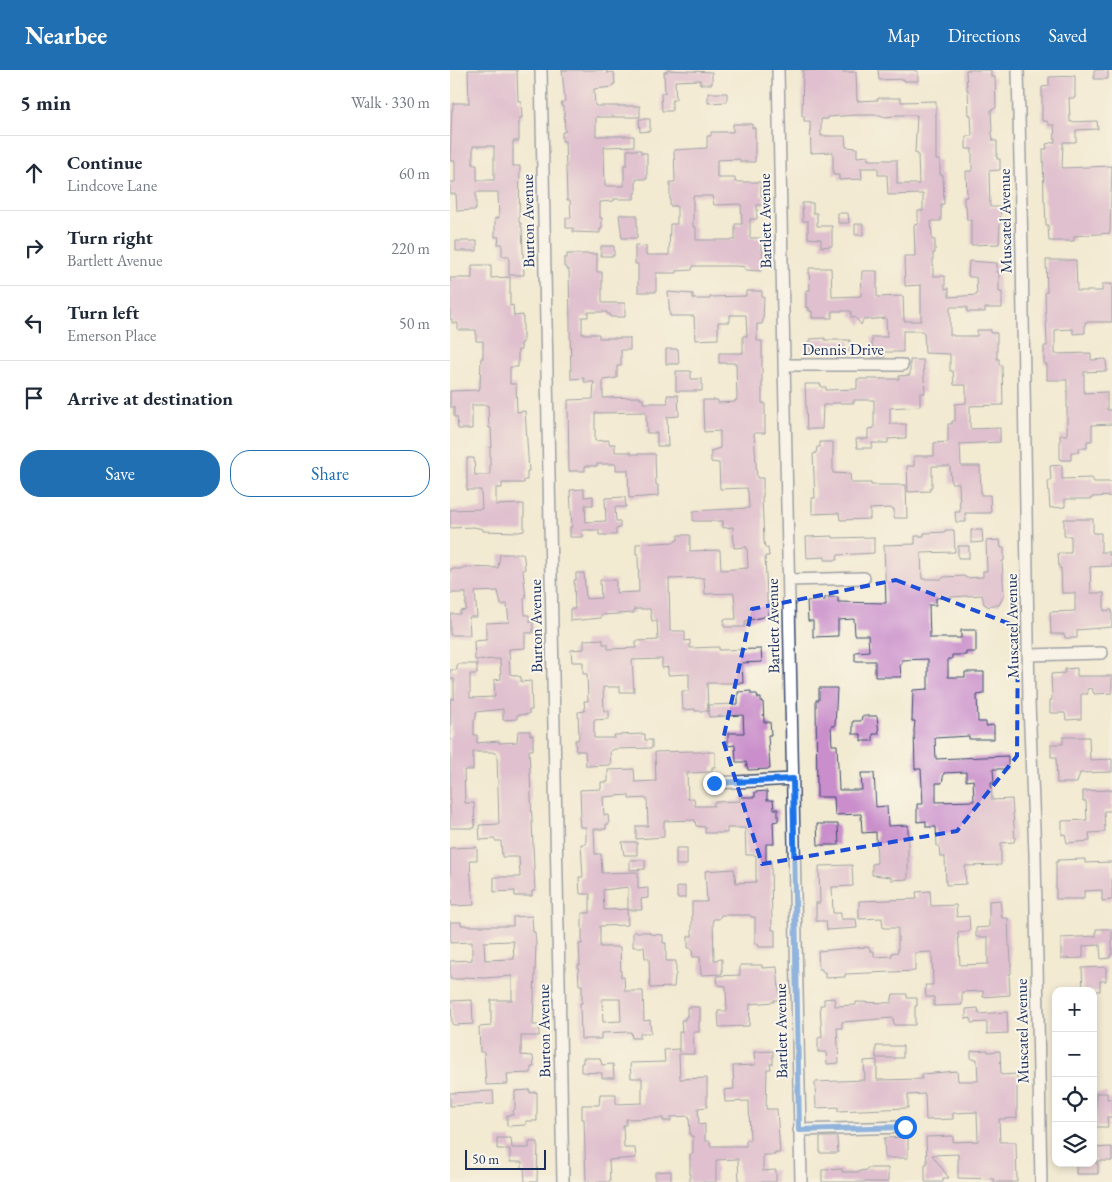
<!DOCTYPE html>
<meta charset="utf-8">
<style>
body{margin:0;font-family:"EB Garamond",serif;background:#f6f6f7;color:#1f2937}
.controls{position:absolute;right:15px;bottom:15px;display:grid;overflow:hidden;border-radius:10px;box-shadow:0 2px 8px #0003}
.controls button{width:45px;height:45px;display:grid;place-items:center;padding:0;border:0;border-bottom:1px solid #e0e1e3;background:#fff;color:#1f2937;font:25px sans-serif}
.scale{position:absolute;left:15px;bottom:12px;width:81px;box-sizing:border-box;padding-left:5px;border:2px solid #1b2f5e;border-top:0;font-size:14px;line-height:18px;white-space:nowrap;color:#1b2f5e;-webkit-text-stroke:4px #fbf7ec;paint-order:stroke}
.stop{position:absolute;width:15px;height:15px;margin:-11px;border:4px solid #1a73e8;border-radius:50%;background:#fff}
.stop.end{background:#1a73e8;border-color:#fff;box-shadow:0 1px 5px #0008}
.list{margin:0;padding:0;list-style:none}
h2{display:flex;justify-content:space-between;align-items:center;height:65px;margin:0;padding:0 20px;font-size:21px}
h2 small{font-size:16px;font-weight:400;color:#747a83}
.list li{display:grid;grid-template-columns:32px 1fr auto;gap:15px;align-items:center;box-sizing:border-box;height:75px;padding:0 20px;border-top:1px solid #e0e1e3}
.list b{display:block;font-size:19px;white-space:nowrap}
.list p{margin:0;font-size:16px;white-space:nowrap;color:#747a83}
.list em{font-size:16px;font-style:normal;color:#747a83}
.actions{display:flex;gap:10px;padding:15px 20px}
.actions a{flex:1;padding:11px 0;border:1px solid #1f6fb2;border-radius:20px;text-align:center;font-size:18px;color:#1f6fb2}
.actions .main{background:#1f6fb2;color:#fff}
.icon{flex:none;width:28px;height:28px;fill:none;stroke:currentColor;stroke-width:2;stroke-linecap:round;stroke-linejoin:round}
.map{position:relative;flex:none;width:662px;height:1112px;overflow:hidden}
header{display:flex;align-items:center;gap:30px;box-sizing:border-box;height:70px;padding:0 25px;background:#1f6fb2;color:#fff}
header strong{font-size:24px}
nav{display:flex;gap:28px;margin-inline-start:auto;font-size:18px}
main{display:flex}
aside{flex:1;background:#fff}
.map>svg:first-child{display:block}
.building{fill:#c98ecb;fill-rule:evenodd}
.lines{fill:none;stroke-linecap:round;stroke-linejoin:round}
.street-casing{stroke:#3b4b6f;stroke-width:14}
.street{stroke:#fff;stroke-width:11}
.route{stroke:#1a73e8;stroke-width:6}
.marked{fill:none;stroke:#1d4ed8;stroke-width:4;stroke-dasharray:10 6;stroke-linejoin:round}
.labels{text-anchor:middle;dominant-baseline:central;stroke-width:4;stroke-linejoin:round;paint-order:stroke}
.street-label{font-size:16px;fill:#1b2f5e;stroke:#fbf7ec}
</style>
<header>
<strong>Nearbee</strong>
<nav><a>Map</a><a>Directions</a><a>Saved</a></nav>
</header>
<main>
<aside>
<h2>5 min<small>Walk · 330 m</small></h2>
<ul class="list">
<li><svg class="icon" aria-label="ahead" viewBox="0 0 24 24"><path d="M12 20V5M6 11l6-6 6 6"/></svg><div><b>Continue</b><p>Lindcove Lane</p></div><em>60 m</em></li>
<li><svg class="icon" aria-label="right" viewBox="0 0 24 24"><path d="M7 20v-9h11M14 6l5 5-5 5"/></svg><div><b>Turn right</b><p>Bartlett Avenue</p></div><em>220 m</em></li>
<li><svg class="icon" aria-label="left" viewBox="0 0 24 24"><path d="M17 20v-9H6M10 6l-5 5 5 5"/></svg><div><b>Turn left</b><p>Emerson Place</p></div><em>50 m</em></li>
<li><svg class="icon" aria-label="arrive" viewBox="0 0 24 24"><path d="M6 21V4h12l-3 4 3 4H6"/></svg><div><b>Arrive at destination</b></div></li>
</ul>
<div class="actions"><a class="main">Save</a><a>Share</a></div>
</aside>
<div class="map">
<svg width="662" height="1112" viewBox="0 0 662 1112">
<rect width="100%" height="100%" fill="#fbf7ec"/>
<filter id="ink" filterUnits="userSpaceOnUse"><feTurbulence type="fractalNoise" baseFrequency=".02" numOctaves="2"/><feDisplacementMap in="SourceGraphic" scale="10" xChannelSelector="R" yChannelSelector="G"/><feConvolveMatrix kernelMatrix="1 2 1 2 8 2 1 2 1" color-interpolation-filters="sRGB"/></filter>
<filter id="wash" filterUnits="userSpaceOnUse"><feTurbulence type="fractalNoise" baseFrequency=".0096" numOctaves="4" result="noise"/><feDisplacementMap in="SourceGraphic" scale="20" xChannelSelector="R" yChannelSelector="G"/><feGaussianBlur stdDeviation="1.12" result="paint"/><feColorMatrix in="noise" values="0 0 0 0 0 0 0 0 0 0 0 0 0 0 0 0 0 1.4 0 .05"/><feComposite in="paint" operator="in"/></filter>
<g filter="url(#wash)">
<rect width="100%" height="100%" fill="#f2ead1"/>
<g id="blocks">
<path class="building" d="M18 0H67L68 31H71L72 48H69V71H63V96H70L69 153H71V157H72L74 205H59V186H52V174H48L49 167H45V148H49L48 122H26V140H23L7 141 6 124H0V112H5V91H0L2 39H3V33H19ZM23 76H44V110H27V95H23Z
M112 0H157V3L164 2 165 14H163V17L144 19 145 36H190V47H146V66H184V76L154 77 155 116H174V95H177V80H191V83H197V109H186V123H184V129H164V131L150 132V148H152V159H150V163L123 162V158H116V148H121L120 130H117V127L115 71H112V62H115L114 39 111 33 115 31Z
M217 0 262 2V14H250V10L225 11 226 30H222V41H212L211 23H215L214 2H217Z
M353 0H393V2H406L407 31 428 30V28H451V32L486 31V90H490V105H493L494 134H491V151H481L482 170H485V183H483V206H495V219L499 218V227L527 225 526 207H519L518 205 519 191 547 193V202H549V222H552V238H535V242H517V237H500V265H503V266H527V260H541V263H547V289H549V295H552L553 335 520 336V359L550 358V372L510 374 511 396H530L531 425H540L541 443H515L516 452H506L505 442H510L509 413H501L500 396H482V417H480V421L458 422 457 396H464V386H484V373L498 372V354H502V351H505V334L516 333V315H504L503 301H500V284L475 283 474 263 472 261H453V282H434L435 287H422V267H437L436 248 413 250 411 255 405 247H401V241H382V248H362V241H359V237L356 238V220H360L359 198H381L382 227 411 226 412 201H427V227L453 226 454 251H471V215L455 216 454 186H465L464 155 468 154V141H473V124L438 125 437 105H428V98H411L412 109 389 110V105H383V82L361 83 360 51H354V46H352ZM406 45H430L434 47 446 46V45H467L465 83 468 84 469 114H447V90H418V86L407 87V78L396 77 395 66H371V49H378V47Z
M428 0H465V1H468V11H454V9L429 10Z
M516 0H541V7H545L546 38 541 40 542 63 543 71H547V89H550V100L539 101 540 137H551L549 174 521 175V150H517L516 136H514V127H517L516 101H522V79H516V66H522L521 45H519L518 20H517Z
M644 0H658V9H644Z
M625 6V28H619L620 52 647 51 648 59 626 60V72H613L612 98 662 96 660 163 624 166V171H599L598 155H596L595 132H594L593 79H597L596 74 605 72 604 55H599L597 51H592V17L599 16V7Z
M258 23H277V32L258 33Z
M189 49H200V61L190 62Z
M283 54H302V58H305V92H290V89L267 90V108H285V112H311V126H314V135H307V149H300V168H310L311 171V179H313L311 201 295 200V197L288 196H243L242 200 227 201V203H206V222H188V194H185V175L196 176V185H219L220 154H227V136H220V112H225L224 80 257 78V66H261V62H283ZM243 126H262L264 135 291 134 292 154H285V170H246V157H243Z
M352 133H363V143H367V156H382V176L371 177V169L358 168V151H353Z
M388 143H398L399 153H388Z
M169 145H187V168H172Z
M405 154H413V165H405Z
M6 171H27V181H6Z
M151 176H164V186H151Z
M117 184H147V202H152V231L153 233H175V247H160V244H157V242H138V247H132V264H149V268H180V280H171V296H167V308L153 310V328L190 327V329H193V333H218L217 325H228L229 346 217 347 218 376H207V363H197L196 342 145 343V371L159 370V374H165V382H181V384H205L206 415H208V426L179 428 178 400H166V394H147V396H135V401H119L118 330 143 329 144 312H134V308L121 309 119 199 117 200V197H114V188H117Z
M596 190H626L627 221H652V214H662V252H635V263L623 264V259L605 260V284L641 283V290L656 289 657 301 634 302V323L657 322V340H662V354L642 355V371H637V378H629V382H621V390H610V365H617V310H597V294H594V276H597L595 222H597Z
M22 195H41V208L60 207V236L63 235 64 246 73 245V273H71V280H68V297H60V314H66L67 342 75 341 79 401H77V410H74V413H52V418H46V435L74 434V461L69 462 33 461V459L24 457 0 458V440L32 439 31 420H17V388H24L25 405H40V377H42L41 358H39L38 335H22V359H8L7 347H4V337H0V321L29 320 30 317 31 288H33V271H26V260H8V253H2V249H0V208H22Z
M296 221H312V227H314L313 250 312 254H307V271H312V333H315V363H304L307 408H313V427H312L314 472 315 478H318L319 486H315L318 546 295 551V557H274V549H286L284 523 255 524 254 508 219 509 220 561H235V571L240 570V578L269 577V580L311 579 312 592 292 593 293 613H257L258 641H245V639L233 640 232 621H239V604L218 605V597L212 598V589L182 590 184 622H170V617H153L154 641H159V649L144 650V668H165L164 665 195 664V670H202V678L165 679 160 681 161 695 136 696 135 681H126L125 670H128L129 666 128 642 135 641 134 631H138L137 604H133V592H122L121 580 134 579V570L153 569V574H158V579L186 578V571L208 570 207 551H202L200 539H184V543L151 545V548L120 551V539H125L124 510H126V503H134L136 529 151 528 150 510H166V523L189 522 188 484H186V474L225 472V470H228V465H240V481L270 480 271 500 298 498 297 477 284 478 283 457 273 458V451H243V441L299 438 298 421H297V418L270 419 269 393 261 392V381L270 378V361L254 362 253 339V330H268V333L285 332V330H287L286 293H269V283H293V266H297L296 245H280V252H268V269L245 270 244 246H220L218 222 243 224V229H260V227L296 226Z
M375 268V270H400V281L360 282V269Z
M216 279H228L229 294H216Z
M460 290H473L475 323H470V336L440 338V354H456V368L438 369V373H422V378H407L406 369H418V359L424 358V330H404V333H381V335H373L372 359H357L355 314H371V317H376V320L407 319V309H449V306L460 305Z
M226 301H241V309H252V321H226Z
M370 372H383V403L400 404 401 413H421V415H456L457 448H444V439L439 438 420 439V449L390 450 389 443 362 444V428H365L363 384 366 383 367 377H370Z
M612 395V409L642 408 644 412H662V426L642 427V429H615V437L600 438 598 411H601L600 396Z
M134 419V427L143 426V435H135L136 452 156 451 155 428 175 427 176 437H165L166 451H170V458L166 459V465H149V460H132L133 467H120V457H122L120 420Z
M614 449H643V463H651V482H659V485H662V496L640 497 641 523H654V541L662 540V557L627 560V568H615L614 564H601L600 542 625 541V523H612L611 498H609L608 483H621V466H614Z
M495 460H504L505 482 471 483 472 509H492L494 507 515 506V508L533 507V501H537L536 471 550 470 551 478H554V491H552L554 525 549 535H541L539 537 534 534 532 525 486 528V535H479L480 568H511V560H526V582H516V585H502V589H498V607H515V602H534V624L527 625 528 652H536V656L544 655V669H519V666L485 668 486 689 558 686V699H543L544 713H541L542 730 562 729 565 769 564 772 551 773V795L515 796 516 814 496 815 495 787H490L489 776H487L486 757H476V751L467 752V734H473L471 699H465L464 660 465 651H462L463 620 478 619V589L452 590V594H450L451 607H425V591H405V582L419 581 418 565H405L404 549 388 550V566L363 567V551H358L357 531 375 530V527H388V532L436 533 434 475 465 474V466H474V463L495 462ZM516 702V711L523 710 524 731 486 732V713H492L494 703Z
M521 460H532L533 472 521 473Z
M383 466V468L424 467V483L388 485 387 490H375V487L357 488 356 467Z
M508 476H519V488H508Z
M50 484H73L74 488 75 499 73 500 76 528H74L75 545H79L80 552H83V563H75V578L59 579 60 604 71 607V612L81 611 82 640H79V644L67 645V649L53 650V639L26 642V648L24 651V665H27V673L49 671V673L67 672 68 661H80V665H83V680H79L85 821H82V826H65V821L44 822V807H70L69 787H52L51 771H45V769L30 770 29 755 49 754 47 684 42 682H23V700H14L15 733H24L25 758H0V665H1L0 630V629H4V609H0V600H7V594H27V604H20V628L45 627 44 610 51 609 50 589 25 590 24 571 36 570V553L59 552 57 534 51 535 48 521 25 522 27 547H19L20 565H0V544H10V541L16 540V523H0V499H11L15 497 48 498Z
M627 598V606H662V623L644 624 642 618 637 619 638 624H631V649L616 650 615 643H600V630H602L601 604 615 603V599Z
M369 618H387L385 656H381L382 675H387L389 720H412L411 703H424L426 737 437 736 438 756 458 755V809L441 810V807L422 805V794L427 793 426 762 412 763 411 744 385 745 384 727H367L366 630H369Z
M301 621V624H307L308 628H311V632H313L314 652H320L321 665H318L320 699 298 700 296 692H286L285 675 278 676V663H294L293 645 259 647 258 635 288 634V622Z
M412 646H427L429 664H423V671H411V664H403V651H411Z
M613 667H639L640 690 662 689V702L630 703 627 713H607L606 687H601V674H613Z
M243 681V682H265V697H262V702L237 703 238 729 244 728 245 736H264V732L290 731V727H305V722L317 721V730H323L324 739H328V751L323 752 324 774H316V791H321L322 860H325V877H309L308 874H305V847H301L300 845H271L269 849H263L264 890 272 889V904L251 905 250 887H243L242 878H238V866H242V832H257L255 801 284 799 286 813 306 812V785H296L295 758H277V763H255V757L246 756 245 750 214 751V767L186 769V756H198L197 728 179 729V725L153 727 154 745H158L159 754H156V759H144L145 784H151L152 803 188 802V819L198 818V828L191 829 192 840H178V817L153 820 154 840 177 839 178 855 150 856V877H170L171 907H174L175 921H193L194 951 200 950 201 963H190V968H182L181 962 151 963V969H131L130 933H132V915H129L128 895H130L129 874H132V843H140V824H130L129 807H133L131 774H136V757H130L129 746H131L130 720 151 719V712H158V700L184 699 185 712 206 711 205 682ZM152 929H170L171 951 153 952Z
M662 720V741H654L655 762 639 763 640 771 617 773 615 764 612 765V751L637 750 636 731H633V721Z
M367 754H388L389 775H368Z
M172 772H187V785H174Z
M27 777V790H20L22 823H23L24 835 2 836 1 829H0V778Z
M226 778H237V795H226Z
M635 789V793L662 792V830L652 831V820L634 821V829H606V792H608V790Z
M180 790H195V799L180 800Z
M402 795 403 816 382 817 383 843H391V849H406L407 858 377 860 376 851H366V833H370L369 796Z
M235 816V828H227V817Z
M480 821 481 836 506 835 507 847 519 846 520 861 508 862 510 895 538 894V867H526V858L539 857V831L550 830 552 848H558L559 876H560L561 891V904H559L560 925 533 927V921L512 922V935L484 936V927H476L475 915H483L482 882 465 883V901L395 904V907L375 908V902H372V899H369L368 881 417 877 420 878V881H424V887L442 886V883L448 882V858H433L432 848 409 849V831L467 829 466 822Z
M82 846 83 862H85L86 874 83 955H89V966H71V985L83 986 84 997H81V1003L57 1004 58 1014 36 1015 34 982H30L29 957 41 956V930H62V906L34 908 14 907 13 909H0V891L22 890V872L0 873V852H11V855H16V856H63V847ZM63 871 64 889 35 890 34 872Z
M646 859H662V885H660V888L651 889 650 875 633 876V888L611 889V868L646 866Z
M183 862H199L200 864 213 865V873H216V891H226V905L225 906 224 917 200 918 199 888H195L194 877H183Z
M290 895H312V898L327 897 330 930H324V932L300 934 299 956 269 957 268 941H277L276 916 268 915 267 906 290 905Z
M656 897V911H650V921H633L632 898Z
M443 924H457V928H467V936H465V955H444L443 948 392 952V958H387L389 993 377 994 376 982H368V968L372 967 370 935H374V929L384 928 385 936 406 935V932L441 933Z
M22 930 23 954 4 955 2 954 1 931Z
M237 937H250V951H249V962H243L244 984H229L230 1009 257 1008V1037L248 1038 249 1055 255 1054V1071H260V1076H296V1070H300L299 1031 275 1032 274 1020 284 1019 283 996 305 995 304 982 323 981V994H320L321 999H317L316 1039H327L330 1083H325V1085H313V1101L326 1100V1112H289L288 1089 266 1090V1112H240V1084H243V1066H240L239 1046 221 1047V1051H213V1048L176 1049V1055H173L174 1078H185L186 1088 159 1090 160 1112H136L134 1049H132V1035H149L150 1024H166V1034L192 1033V1008H181L180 993 215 992 214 980 229 979V982V962H232L231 950H235V947H237Z
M528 938 529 944 557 942 558 963 537 964V952L521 953V948L516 949V939Z
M426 976H453V988H426Z
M538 980V982L550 981 551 1005 567 1004V1048L549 1049 550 1072H566L567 1112H544V1109L508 1108V1084L482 1085 499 1108H493V1112H475V1094H477L476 1067 503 1066V1072L528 1071 527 1042 503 1043V1049L476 1050 475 1024 458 1025V1038L388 1041V1037L366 1038 365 1012 415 1010 414 991 427 990V1010H428L472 1009V1004L507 1001 508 1011H528L527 989H521V981Z
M133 988H150L152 995 163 994 164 1008H152V1003L131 1002V993H133Z
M80 1020V1023L87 1022V1051H76V1055L57 1056V1045H63V1041L65 1039V1021Z
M43 1021 44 1034 0 1036V1023Z
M646 1023H657V1029H662V1047H657L658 1057H646Z
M370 1067H387L388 1083H370Z
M458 1067V1088H435L434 1068Z
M47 1068H61L62 1078H79V1072H88L87 1112H75L74 1098H72V1092H60V1079H47Z
M662 1077V1091H643V1078Z
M626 1093H648V1104H626Z
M417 1098H438V1112H372V1100L392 1099V1102H410V1101L417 1100Z
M221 1101V1112H205V1102Z"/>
</g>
</g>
<g filter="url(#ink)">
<use href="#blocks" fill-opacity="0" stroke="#3b4b6f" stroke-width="1"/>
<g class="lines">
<g class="street-casing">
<path id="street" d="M91 0 113 1112
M328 0 351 1112
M568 0 572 182 579 633 585 784 591 1112
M334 295H452
M339 510 414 508
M578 585 652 583
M264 713 343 709
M349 1060 455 1057"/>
</g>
<use href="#street" class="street"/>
</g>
</g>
<g class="lines" filter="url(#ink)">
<path class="route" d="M264 713 343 709 349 1060 455 1057"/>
</g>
<path d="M0 0H662V1112H0ZM446 510 568 557 567 686 507 761 312 794 273 670 302 539Z" fill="#f2ead1" fill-opacity=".55" fill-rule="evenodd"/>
<path class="marked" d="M446 510 568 557 567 686 507 761 312 794 273 670 302 539Z"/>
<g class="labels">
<g class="street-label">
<text transform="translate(78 151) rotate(-91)">Burton Avenue</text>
<text transform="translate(315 151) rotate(-91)">Bartlett Avenue</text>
<text transform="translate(555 151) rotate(-91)">Muscatel Avenue</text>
<text x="393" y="279">Dennis Drive</text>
<text transform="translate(86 556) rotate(-91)">Burton Avenue</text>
<text transform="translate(323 556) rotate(-91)">Bartlett Avenue</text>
<text transform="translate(562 556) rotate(-91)">Muscatel Avenue</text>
<text transform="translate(94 961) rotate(-91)">Burton Avenue</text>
<text transform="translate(331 961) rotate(-91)">Bartlett Avenue</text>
<text transform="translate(572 961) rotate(-91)">Muscatel Avenue</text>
</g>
</g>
</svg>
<div class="controls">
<button>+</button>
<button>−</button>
<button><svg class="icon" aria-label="locate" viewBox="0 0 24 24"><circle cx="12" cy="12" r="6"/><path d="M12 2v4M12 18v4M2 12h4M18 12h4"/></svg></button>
<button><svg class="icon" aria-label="layers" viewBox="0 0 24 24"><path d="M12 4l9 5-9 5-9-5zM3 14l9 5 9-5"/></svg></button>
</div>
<div class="scale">50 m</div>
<div class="stop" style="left:455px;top:1057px"></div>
<div class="stop end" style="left:264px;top:713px"></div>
</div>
</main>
